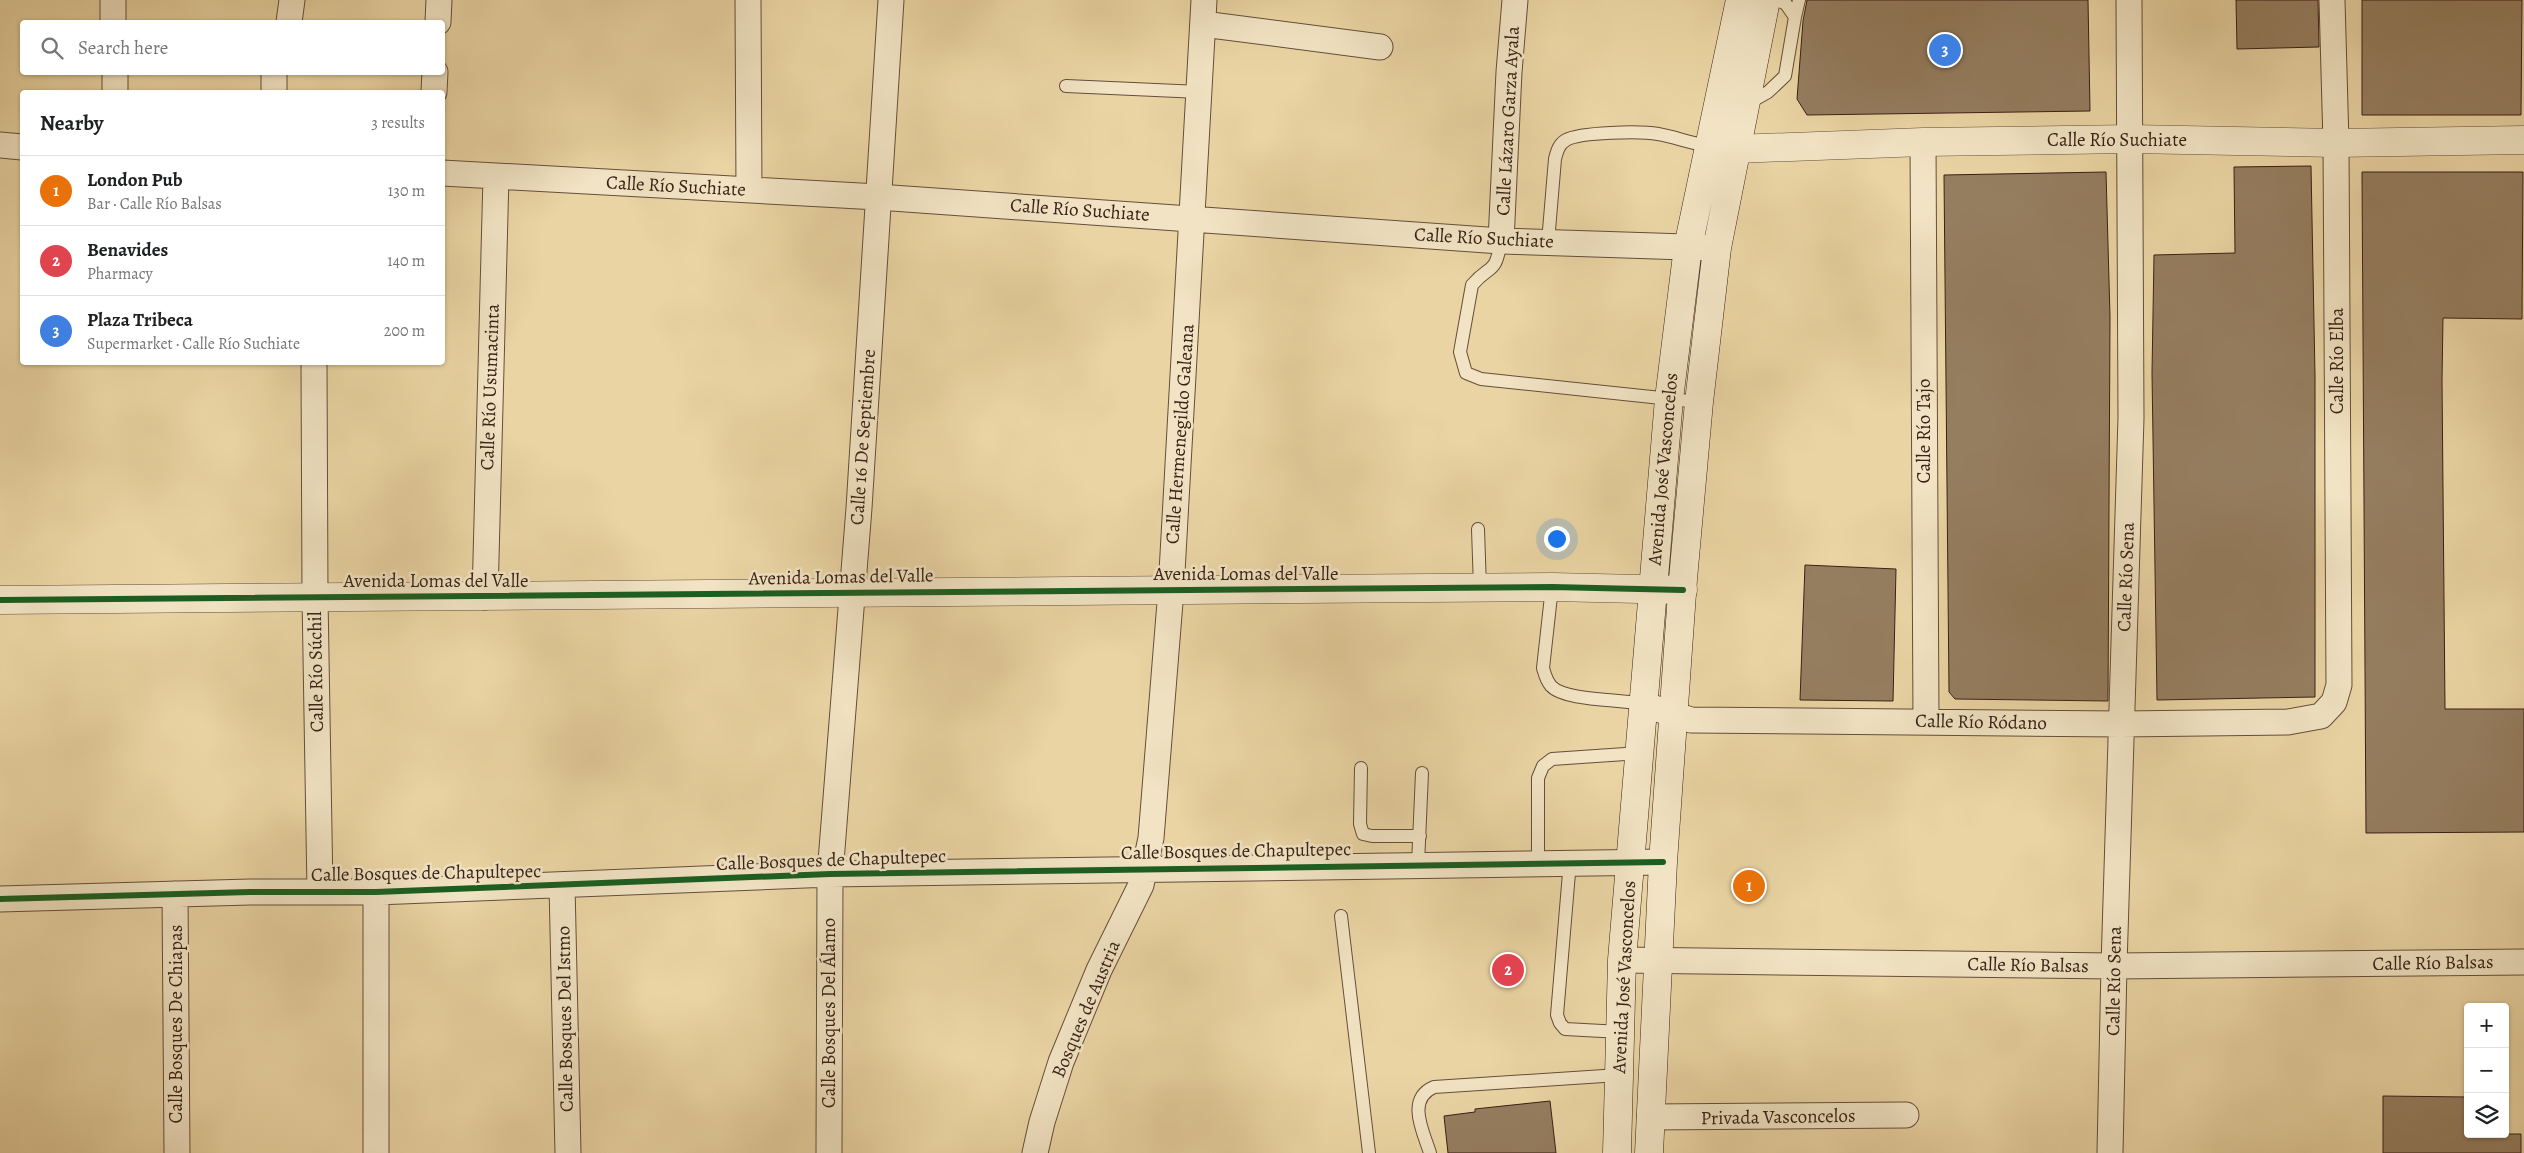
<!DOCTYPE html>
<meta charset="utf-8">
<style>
body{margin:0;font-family:Alegreya,serif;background:#f6f6f6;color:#202124}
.controls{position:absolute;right:15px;bottom:15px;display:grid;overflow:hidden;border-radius:5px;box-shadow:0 1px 4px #0004}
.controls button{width:45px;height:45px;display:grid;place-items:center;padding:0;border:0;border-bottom:1px solid #e0e0e0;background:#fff;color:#202124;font:25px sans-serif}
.you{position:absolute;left:1556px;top:538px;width:18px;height:18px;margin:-12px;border:4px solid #fff;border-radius:50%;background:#1a73e8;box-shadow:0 0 0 8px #1a73e833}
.badge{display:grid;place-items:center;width:32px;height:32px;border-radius:50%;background:#8f2418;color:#fff;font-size:16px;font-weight:700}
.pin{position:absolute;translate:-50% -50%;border:2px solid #fff;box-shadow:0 1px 5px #0006}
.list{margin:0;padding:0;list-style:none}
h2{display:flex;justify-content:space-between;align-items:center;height:65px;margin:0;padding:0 20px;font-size:21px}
h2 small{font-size:16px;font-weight:400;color:#757577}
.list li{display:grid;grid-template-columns:32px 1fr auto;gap:15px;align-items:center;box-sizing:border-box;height:70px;padding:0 20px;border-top:1px solid #e0e0e0}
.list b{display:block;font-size:19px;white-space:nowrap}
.list p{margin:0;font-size:16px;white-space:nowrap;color:#757577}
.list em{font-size:16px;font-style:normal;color:#757577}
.icon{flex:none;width:28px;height:28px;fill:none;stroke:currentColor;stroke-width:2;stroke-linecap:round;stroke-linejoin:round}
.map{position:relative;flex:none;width:2524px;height:1153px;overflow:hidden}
.search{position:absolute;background:#fff;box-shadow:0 1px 4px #0004;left:20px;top:20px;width:425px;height:55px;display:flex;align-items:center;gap:12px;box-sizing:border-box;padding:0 18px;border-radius:5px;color:#757577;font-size:19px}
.panel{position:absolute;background:#fff;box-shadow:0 1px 4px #0004;left:20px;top:90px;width:425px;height:275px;border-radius:5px}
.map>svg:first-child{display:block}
.building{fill:#957e60;stroke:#382117}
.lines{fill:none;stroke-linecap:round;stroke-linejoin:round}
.service-casing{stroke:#644e3a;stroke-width:14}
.minor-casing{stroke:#644e3a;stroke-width:27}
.tertiary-casing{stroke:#644e3a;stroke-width:29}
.secondary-casing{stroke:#382117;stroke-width:29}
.service{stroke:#f1e3c3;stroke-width:12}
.minor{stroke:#f1e3c3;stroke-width:25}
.tertiary{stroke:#f1e3c3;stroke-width:28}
.secondary{stroke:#f1e3c3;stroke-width:28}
.cycleway-casing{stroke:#f1e3c3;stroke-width:9}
.cycleway{stroke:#1b5e20;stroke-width:6}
.labels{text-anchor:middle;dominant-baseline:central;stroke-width:5;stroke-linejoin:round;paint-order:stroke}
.street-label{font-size:19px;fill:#382117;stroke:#f1e3c3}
</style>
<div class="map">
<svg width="2524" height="1153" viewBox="0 0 2524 1153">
<rect width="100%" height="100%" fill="#ead4a3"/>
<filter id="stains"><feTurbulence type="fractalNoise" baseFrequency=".004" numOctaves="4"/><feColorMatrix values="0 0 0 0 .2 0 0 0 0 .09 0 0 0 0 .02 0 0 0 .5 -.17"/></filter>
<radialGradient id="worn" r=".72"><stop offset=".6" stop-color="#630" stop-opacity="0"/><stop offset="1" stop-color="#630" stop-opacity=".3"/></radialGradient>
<path class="building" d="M1807 0H2088L2090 111 1807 115 1797 99 1803 21Z
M2236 0H2318L2319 47 2237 49Z
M2362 0H2522L2521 115H2362Z
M2311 166 2315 376V697L2157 700 2152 373 2154 255 2235 253 2234 167Z
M2106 172 2110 317 2108 701 1955 699 1949 692 1944 175Z
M2362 172H2523L2522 319 2443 318 2442 380 2445 709H2524V832L2366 833Z
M1805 565 1896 569 1893 701 1800 700Z
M2383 1096 2468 1097V1134H2521V1153H2383Z
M1550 1101 1556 1153H1448L1444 1116 1475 1112V1109Z"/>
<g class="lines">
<g class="service-casing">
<path id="service" d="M1795 17 1799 0
M1066 86 1200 92
M1747 104 1768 92 1785 76 1795 17 1786 4 1777 0
M1501 241C1495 276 1491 263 1472 285L1460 352 1466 373 1481 379 1699 402
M1548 242 1555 159C1557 151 1559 144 1566 140 1580 132 1641 131 1658 134 1676 137 1692 144 1710 146
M1478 529 1480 588
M1552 587 1543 668C1545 675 1546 680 1551 686 1565 701 1620 699 1642 704
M1361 768 1360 824 1363 834 1372 836H1420
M1570 861 1557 1015 1560 1023 1565 1029 1621 1032
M1538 862V778L1543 766 1552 759 1640 753
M1418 864 1422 773
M1341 916 1369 1153
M1430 1153C1423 1131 1406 1099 1434 1087L1619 1075"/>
</g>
<g class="minor-casing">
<path id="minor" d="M748 0 749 190
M113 22V0
M289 22 292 0
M438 22 439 0
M1203 24 1380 47
M115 72V92
M274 92V72
M434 92 435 72
M1923 142 1926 721
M0 145 22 147
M442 173 878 197 1501 241 1717 248
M1501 241 1509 72 1515 0
M314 362 315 597 320 891
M485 597 496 176
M1642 704 1691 720 2121 724 2288 722 2321 716 2334 702 2339 685 2336 143 2332 0
M562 885 568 1153
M376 892V1153
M175 894 177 1153
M0 899 250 892H376L830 874 1663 862
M1622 960 2114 966 2524 962
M1650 1117 1906 1115
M829 1153 830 874 859 508 891 0
M1035 1153 1042 1122 1061 1062 1099 970 1141 885 1151 838 1171 590 1204 0
M2110 1153 2114 966 2131 418 2129 0"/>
</g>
<g class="tertiary-casing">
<path id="tertiary" d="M1713 146 1736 149 1923 142 2131 139 2336 143 2524 140
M0 600 1552 587 1683 590"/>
</g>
<g class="secondary-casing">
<path id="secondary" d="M1617 1153 1622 960 1669 399 1688 247 1740 0
M1649 1153 1663 862 1683 579 1699 402 1717 248 1766 0"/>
</g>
<use href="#service" class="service"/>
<use href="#minor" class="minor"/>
<use href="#tertiary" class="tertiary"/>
<use href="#secondary" class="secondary"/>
<g class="cycleway-casing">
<path id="cycleway" d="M0 600 1552 587 1683 590
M0 899 250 892H376L830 874 1663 862"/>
</g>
<use href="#cycleway" class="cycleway"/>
</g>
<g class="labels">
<g class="street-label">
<text transform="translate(1508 121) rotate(-87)">Calle Lázaro Garza Ayala</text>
<text x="2117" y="140">Calle Río Suchiate</text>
<text transform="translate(676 186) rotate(3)">Calle Río Suchiate</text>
<text transform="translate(1080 210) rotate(4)">Calle Río Suchiate</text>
<text transform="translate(1484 238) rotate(3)">Calle Río Suchiate</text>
<text transform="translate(2337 361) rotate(-90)">Calle Río Elba</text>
<text transform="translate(490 387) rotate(-88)">Calle Río Usumacinta</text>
<text transform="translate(1924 431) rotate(-90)">Calle Río Tajo</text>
<text transform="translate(1180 434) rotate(-86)">Calle Hermenegildo Galeana</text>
<text transform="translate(863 437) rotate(-86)">Calle 16 De Septiembre</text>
<text transform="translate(1663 469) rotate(-85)">Avenida José Vasconcelos</text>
<text x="1246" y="574">Avenida Lomas del Valle</text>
<text transform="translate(841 577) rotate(-1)">Avenida Lomas del Valle</text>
<text transform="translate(2126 577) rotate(-88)">Calle Río Sena</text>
<text x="436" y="581">Avenida Lomas del Valle</text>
<text transform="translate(316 672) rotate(-91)">Calle Río Súchil</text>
<text transform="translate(1981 722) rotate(1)">Calle Río Ródano</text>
<text transform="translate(1236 851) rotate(-1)">Calle Bosques de Chapultepec</text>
<text transform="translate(831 860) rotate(-2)">Calle Bosques de Chapultepec</text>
<text transform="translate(426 873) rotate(-1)">Calle Bosques de Chapultepec</text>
<text transform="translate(2433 963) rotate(-1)">Calle Río Balsas</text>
<text transform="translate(2028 965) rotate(1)">Calle Río Balsas</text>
<text transform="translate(1624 977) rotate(-87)">Avenida José Vasconcelos</text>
<text transform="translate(2114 981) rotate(-89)">Calle Río Sena</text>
<text transform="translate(1086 1009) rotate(-67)">Bosques de Austria</text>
<text transform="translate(829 1013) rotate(-90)">Calle Bosques Del Álamo</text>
<text transform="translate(565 1019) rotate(-91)">Calle Bosques Del Istmo</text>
<text transform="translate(176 1024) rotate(-90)">Calle Bosques De Chiapas</text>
<text transform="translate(1778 1117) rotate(-1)">Privada Vasconcelos</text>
</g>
</g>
<rect width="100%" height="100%" filter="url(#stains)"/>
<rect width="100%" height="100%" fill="url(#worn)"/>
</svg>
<div class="controls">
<button>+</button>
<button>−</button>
<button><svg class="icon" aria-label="layers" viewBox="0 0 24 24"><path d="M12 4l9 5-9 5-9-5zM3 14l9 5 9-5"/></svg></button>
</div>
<div class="you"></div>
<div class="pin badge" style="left:1749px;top:886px;background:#e8710a">1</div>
<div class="pin badge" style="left:1508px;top:970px;background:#e0444e">2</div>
<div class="pin badge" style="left:1945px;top:50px;background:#3f7fe0">3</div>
<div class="search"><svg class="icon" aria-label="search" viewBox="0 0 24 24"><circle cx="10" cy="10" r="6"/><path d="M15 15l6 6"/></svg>Search here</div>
<section class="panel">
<h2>Nearby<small>3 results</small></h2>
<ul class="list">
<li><span class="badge" style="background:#e8710a">1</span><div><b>London Pub</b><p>Bar · Calle Río Balsas</p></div><em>130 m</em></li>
<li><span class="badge" style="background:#e0444e">2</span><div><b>Benavides</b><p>Pharmacy</p></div><em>140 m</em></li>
<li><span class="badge" style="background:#3f7fe0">3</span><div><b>Plaza Tribeca</b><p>Supermarket · Calle Río Suchiate</p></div><em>200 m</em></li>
</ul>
</section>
</div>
